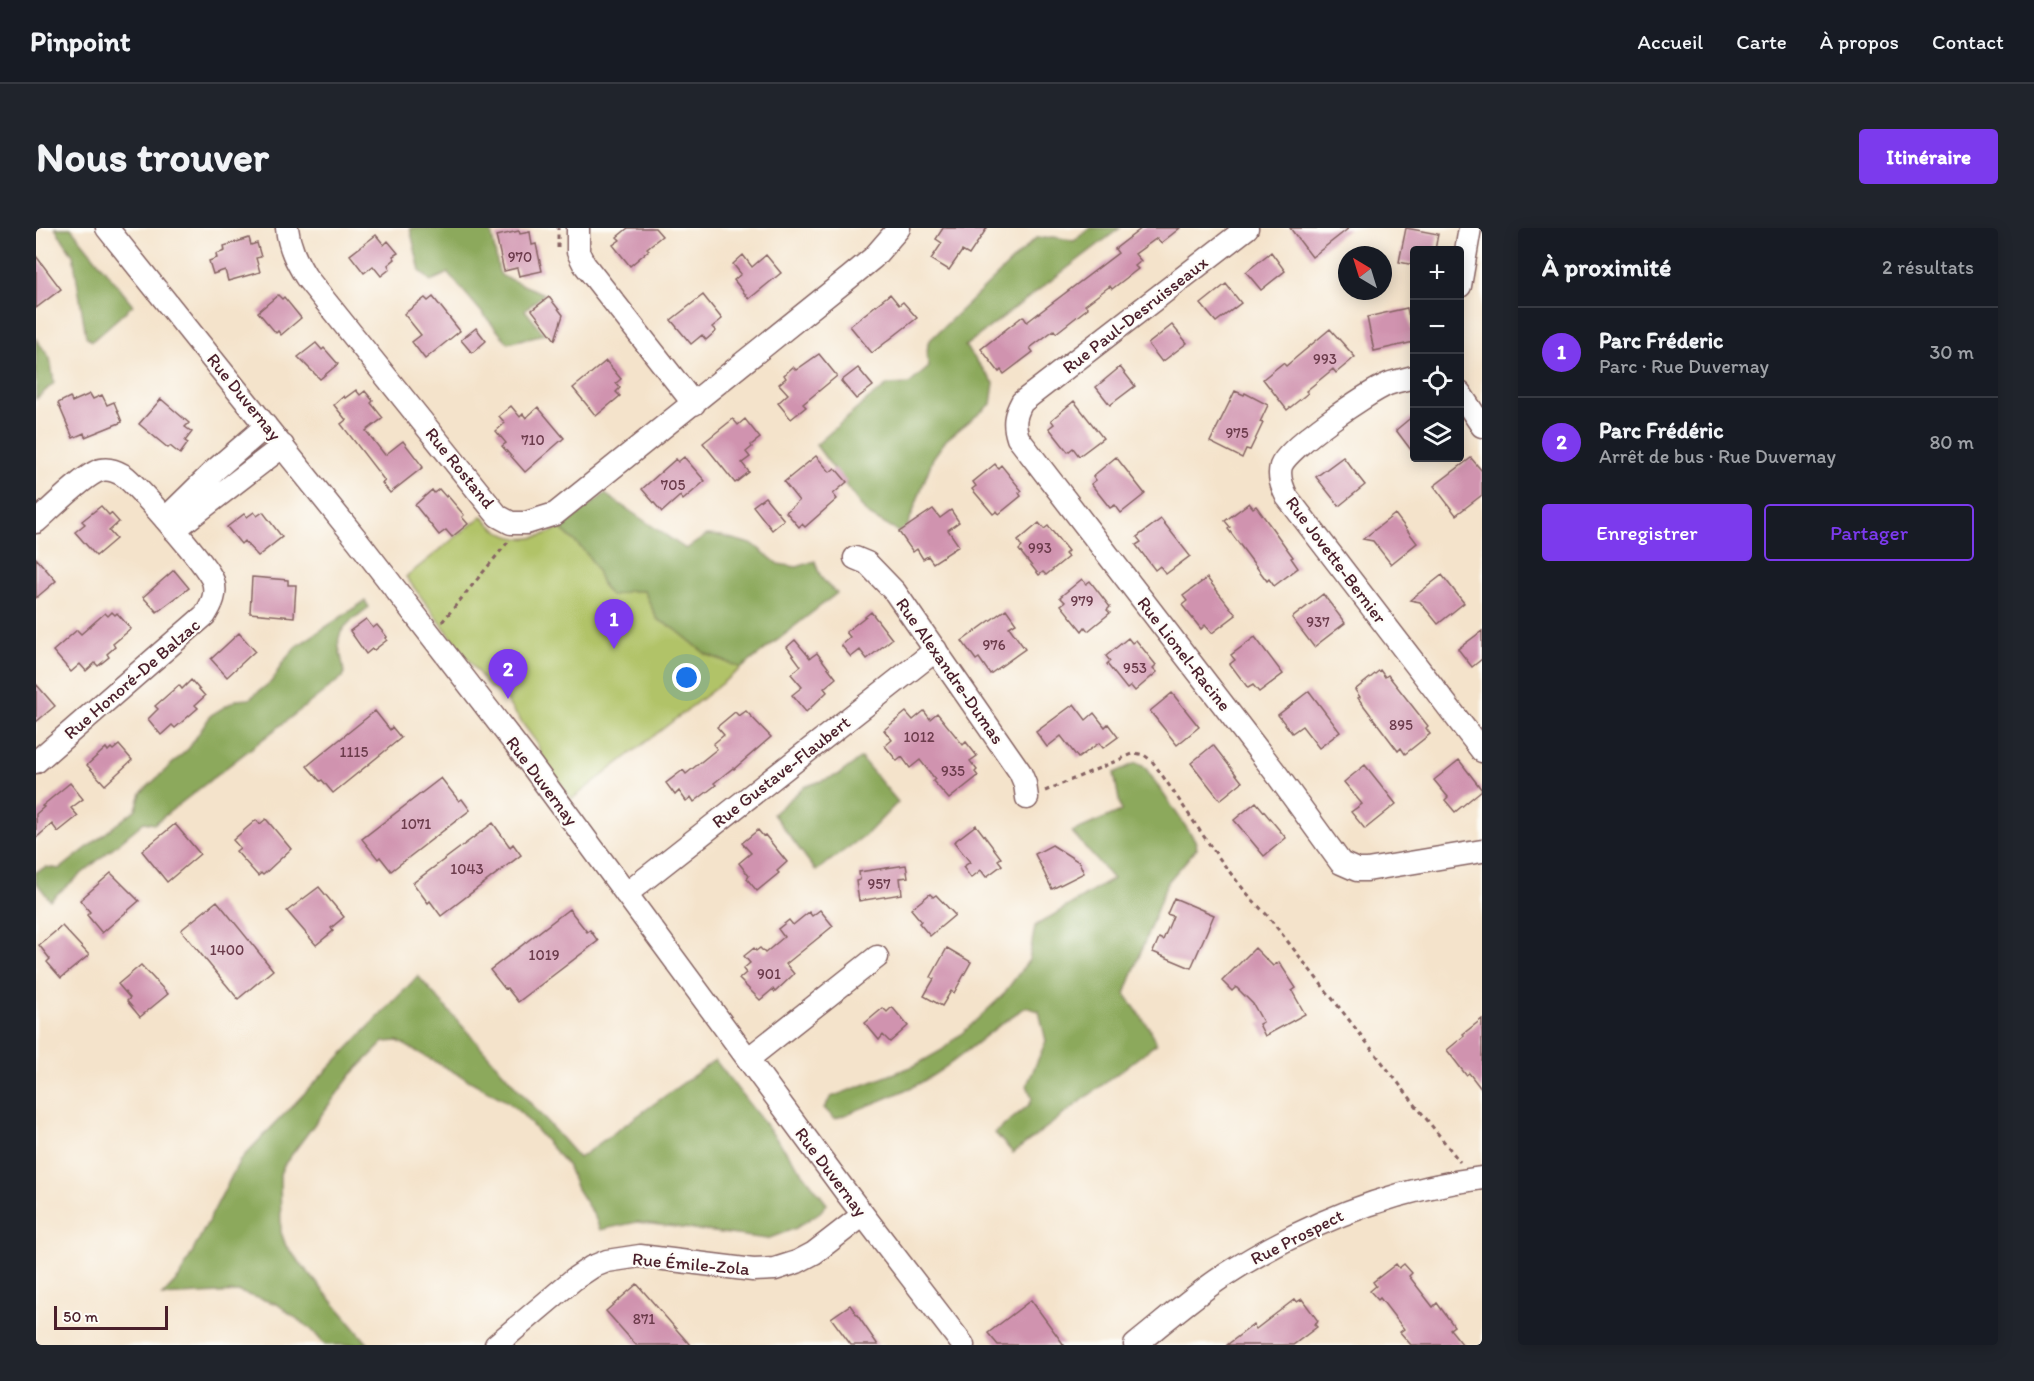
<!DOCTYPE html>
<html lang="fr">
<meta charset="utf-8">
<style>
body{margin:0;font-family:Itim,sans-serif;background:#20242c;color:#f1f3f6}
.controls{position:absolute;right:18px;top:18px;display:grid;overflow:hidden;border-radius:6px;box-shadow:0 3px 15px #0003}
.controls button{width:54px;height:54px;display:grid;place-items:center;padding:0;border:0;border-bottom:2px solid #363941;background:#171b24;color:#f1f3f6;font:30px sans-serif}
.compass{position:absolute;left:1302px;top:18px;width:54px;height:54px;border-radius:50%;background:#171b24;box-shadow:0 3px 15px #0003;rotate:322deg}
.scale{position:absolute;left:18px;bottom:15px;width:114px;box-sizing:border-box;padding-left:6px;border:3px solid #4a1f2b;border-top:0;font-size:16px;line-height:21px;white-space:nowrap;color:#4a1f2b;-webkit-text-stroke:4px #fdfcf7;paint-order:stroke}
.you{position:absolute;left:651px;top:450px;width:21px;height:21px;margin:-15px;border:4px solid #fff;border-radius:50%;background:#1a73e8;box-shadow:0 0 0 9px #1a73e833}
.badge{display:grid;place-items:center;width:39px;height:39px;border-radius:50%;background:#7c3aed;color:#fff;font-size:20px;font-weight:700}
.pin{position:absolute;translate:-50% -50px;filter:drop-shadow(0 2px 3px #0008)}
.pin::after{content:'';position:absolute;top:32px;width:21px;height:18px;background:inherit;clip-path:polygon(0 0,100% 0,50% 100%)}
.list{margin:0;padding:0;list-style:none}
h2{display:flex;justify-content:space-between;align-items:center;height:78px;margin:0;padding:0 24px;font-size:26px}
h2 small{font-size:20px;font-weight:400;color:#9ea1a6}
.list li{display:grid;grid-template-columns:39px 1fr auto;gap:18px;align-items:center;box-sizing:border-box;height:90px;padding:0 24px;border-top:2px solid #363941}
.list b{display:block;font-size:22px;white-space:nowrap}
.list p{margin:0;font-size:20px;white-space:nowrap;color:#9ea1a6}
.list em{font-size:20px;font-style:normal;color:#9ea1a6}
.actions{display:flex;gap:12px;padding:18px 24px}
.actions a{flex:1;padding:14px 0;border:2px solid #7c3aed;border-radius:6px;text-align:center;font-size:21px;color:#7c3aed}
.actions .main{background:#7c3aed;color:#fff}
.icon{flex:none;width:33px;height:33px;fill:none;stroke:currentColor;stroke-width:2;stroke-linecap:round;stroke-linejoin:round}
.map{position:relative;flex:none;width:1446px;height:1117px;overflow:hidden;border-radius:6px}
header{display:flex;align-items:center;gap:36px;box-sizing:border-box;height:84px;padding:0 30px;background:#171b24;border-bottom:2px solid #363941}
header strong{font-size:28px}
nav{display:flex;gap:33px;margin-inline-start:auto;font-size:21px}
.intro{display:flex;align-items:center;justify-content:space-between;box-sizing:border-box;height:144px;padding:0 36px}
h1{margin:0;font-size:42px}
.button{padding:15px 27px;border-radius:6px;background:#7c3aed;color:#fff;font-size:21px;font-weight:700}
main{display:flex;gap:36px;padding:0 36px}
aside{flex:1;background:#171b24;border-radius:6px;box-shadow:0 3px 15px #0003}
.map>svg:first-child{display:block}
.green{fill:#b1c367;stroke:#7e7149;stroke-width:1.5}
.forest{fill:#8ca95c;stroke:#6b6444;stroke-width:1.5}
.building{fill:#d093af}
.lines{fill:none;stroke-linecap:round;stroke-linejoin:round}
.minor-casing{stroke:#866463;stroke-width:25}
.path{stroke:#866463;stroke-width:3;stroke-dasharray:4.5 4.5;stroke-linecap:butt}
.minor{stroke:#fff;stroke-width:22}
.labels{text-anchor:middle;dominant-baseline:central;stroke-width:4.5;stroke-linejoin:round;paint-order:stroke}
.number-label{font-size:15px;fill:#6c3c4c}
.street-label{font-size:18px;fill:#4a1f2b;stroke:#fdfcf7}
</style>
<header>
<strong>Pinpoint</strong>
<nav><a>Accueil</a><a>Carte</a><a>À propos</a><a>Contact</a></nav>
</header>
<div class="intro"><h1>Nous trouver</h1><a class="button">Itinéraire</a></div>
<main>
<div class="map">
<svg width="1446" height="1117" viewBox="0 0 1446 1117">
<rect width="100%" height="100%" fill="#fdfcf7"/>
<filter id="ink" filterUnits="userSpaceOnUse"><feTurbulence type="fractalNoise" baseFrequency=".0167" numOctaves="2"/><feDisplacementMap in="SourceGraphic" scale="12" xChannelSelector="R" yChannelSelector="G"/><feConvolveMatrix kernelMatrix="1 2 1 2 8 2 1 2 1" color-interpolation-filters="sRGB"/></filter>
<filter id="wash" filterUnits="userSpaceOnUse"><feTurbulence type="fractalNoise" baseFrequency=".008" numOctaves="4" result="noise"/><feDisplacementMap in="SourceGraphic" scale="24" xChannelSelector="R" yChannelSelector="G"/><feGaussianBlur stdDeviation="1.35" result="paint"/><feColorMatrix in="noise" values="0 0 0 0 0 0 0 0 0 0 0 0 0 0 0 0 0 1.4 0 .05"/><feComposite in="paint" operator="in"/></filter>
<g filter="url(#wash)">
<rect width="100%" height="100%" fill="#f4e3cb"/>
<path class="green" d="M446 288C473 320 503 314 535 293L756 401 536 571 507 532 501 515 465 466 453 459 370 349Z"/>
<path class="forest" d="M19 0H35L97 77 56 113 50 108 37 27Z
M374 0H468L455 3 463 44 466 48 508 66 489 82 508 106 472 115 412 45 395 53 384 43Z
M1054 0H1084L929 118 958 155 955 176 910 212 897 230 870 302 864 305 831 286 780 217 830 173 852 157 873 156 893 139 891 128 892 114 1000 10 1018 9 1038 13Z
M0 111 14 130 18 155 0 171Z
M569 266 650 321 671 307 686 308 718 317 742 336 761 339 779 333C783 348 788 356 801 365L705 440 670 426 639 401 621 391 608 363H592L575 368C565 360 565 350 559 339 552 324 536 311 524 300Z
M329 373 333 379C320 390 299 400 303 419 305 429 308 438 308 448L118 596 108 594 14 672 0 654V644L10 639 24 641 100 581 105 565 153 520 175 487 200 472 213 471 236 453 247 434 261 418Z
M825 530 862 574 832 605 780 643 737 586 768 559 802 547Z
M1100 535 1109 539 1159 612 1161 620 1131 655 1089 766 1114 801 1120 816 977 925 959 905 994 876 996 870 991 857 1010 813 1003 783 990 779C953 801 923 834 884 855 857 869 827 879 799 891L788 880 795 869 878 838 906 822 932 800 966 768 993 732 999 698 1077 651 1036 604 1085 583 1078 545Z
M382 748 543 930 679 832 791 976 784 984 760 1000 731 1011 601 994 564 1002 559 989 541 961 531 937 487 887 472 874 362 813 348 814 315 847 248 937 244 946 245 1004 250 1018 333 1117H289L276 1102 241 1076 203 1064 126 1068 143 1050 204 932Z"/>
<g id="blocks">
<path class="building" d="M592 0H619L626 8 611 20 613 22 594 38 577 17 584 12 581 9Z
M907 0H951L933 27 926 23 913 42 895 31 906 15 900 11Z
M1106 0H1144L1125 15 1121 10 1099 26 1105 33 1099 38 1102 41 1076 61 1074 58 1049 77 1052 80 1020 105 1018 102 994 120 997 124 968 146 965 142 963 144 945 121 987 88 991 94 1082 25 1079 21Z
M1254 0H1313L1276 29Z
M1370 0 1402 6 1399 22H1378V37L1363 34Z
M483 3 484 6 494 4 496 17 500 16 506 43 483 48 481 40 468 43 460 8Z
M340 7 348 17 352 13 362 25 357 28 359 31 352 37 354 41 345 48 337 38 328 45 314 27Z
M213 10 215 17 221 15 225 29 220 30 224 44 192 53 189 42 177 46 173 33 181 30 180 26 189 23 188 18Z
M1235 24 1249 43 1225 62 1210 44Z
M707 27 716 39 730 27 745 45 713 71 698 52 705 46 697 36Z
M0 28 25 61 0 80Z
M1190 56 1205 75 1180 94 1165 76Z
M854 66 863 77 867 74 881 90 836 125 814 98Z
M242 67 246 71 248 69 265 90 245 107 242 103 240 105 222 84Z
M667 67 686 91 676 99 680 103 670 112 666 107 655 116 635 92Z
M397 69 424 103 389 131 376 114 385 107 368 86 389 70 392 73Z
M513 69 527 87 519 112 496 82Z
M1371 80 1378 114 1338 123 1331 89Z
M1136 97 1151 115 1126 134 1112 116Z
M440 100 450 113 436 125 425 112Z
M1294 101 1319 129 1300 145 1297 141 1270 163 1272 165 1251 182 1227 151 1247 135 1250 138Z
M280 115 286 122 288 120 302 136 284 151 262 129Z
M783 126 801 148 767 176 770 179 755 191 742 175 752 166 743 156 750 150 748 147 757 139 760 142Z
M570 133 585 151 580 155 584 160 580 164 584 168 560 188 537 160Z
M1084 139 1099 158 1074 177 1060 159Z
M822 140 837 158 820 171 805 153Z
M320 162 324 167 329 163 337 173 335 175 347 190 330 203 349 227 367 213 387 239 354 265 346 255 349 253 305 196 310 192 298 177 308 168 309 170Z
M1199 163 1208 167 1209 165 1232 177 1224 194 1227 195 1214 222 1210 221 1206 230 1174 214Z
M54 166 57 171 66 167 71 177 78 174 86 194 49 209 48 205 37 210 22 175 34 169 36 174Z
M125 171 153 195 149 199 156 204 149 213 152 215 144 226 134 218 132 220 103 196Z
M1038 173 1067 210 1043 228 1037 220 1032 224 1013 200 1018 196 1015 192Z
M475 178 484 189 487 186 490 190 502 179 528 210 489 244 466 218 470 215 460 203 469 195 463 188Z
M1378 187V226L1360 202Z
M697 191 702 197 709 191 724 210 715 217 716 219 710 224 714 229 706 235 713 244 699 255 667 215Z
M780 228 794 244 799 240 811 254 797 266 801 271 769 299 766 296 763 299 750 284 763 273 748 254Z
M648 229 669 253 647 272 644 268 626 284 606 261 640 231 642 234Z
M1080 229 1109 266 1085 285 1079 277 1074 280 1055 256 1060 252 1057 248Z
M1307 229 1329 257 1303 278 1280 249Z
M1435 230 1446 243V267L1420 287 1398 258Z
M959 236 962 240 965 237 986 263 983 265 985 268 963 286 961 283 957 286 936 261 940 258 937 254Z
M403 261 410 269 411 267 428 287 426 289 432 296 416 309 410 302 403 307 379 277 396 262 398 265Z
M729 269 748 292 736 302 717 278Z
M1213 275 1217 280 1220 278 1257 329 1255 330 1262 340 1238 358 1233 351 1231 353 1192 301 1194 299 1189 293Z
M65 278 73 287 75 285 83 294 73 303 80 311 60 328 39 304 49 296 46 293Z
M897 281 904 290 915 282 923 294 912 302 923 318 897 335 892 328 887 331 881 321 877 324 863 304Z
M218 284 221 288 227 284 246 309 222 328 208 313 205 316 191 299 208 286 211 289Z
M1359 286 1381 315 1355 336 1337 313 1327 311Z
M1125 291 1154 328 1130 346 1124 338 1119 342 1100 317 1105 314 1101 309Z
M1003 295 1008 301 1012 298 1032 323 1029 326 1032 329 1010 347 1007 344 1003 347 983 322 986 319 982 313Z
M0 330 20 353 0 370Z
M138 342 153 360 121 384 107 369Z
M1406 347 1428 375 1402 396 1384 374 1374 372Z
M216 349 252 352V357H260L258 389 214 385Z
M1171 350 1200 387 1176 405 1169 397 1165 401 1146 377 1151 373 1147 368Z
M1046 351 1050 356 1054 353 1074 379 1071 382 1074 385 1052 403 1049 399 1046 403 1025 377 1029 374 1024 369Z
M1287 366 1309 395 1278 419 1256 390Z
M970 381 980 395 973 399 989 421 954 446 943 430 940 432 926 413Z
M76 384 79 387 81 385 95 401 77 416 79 419 71 426 73 429 62 438 59 435 50 443 44 436 35 444 17 423 41 402 45 406 69 385 72 388Z
M835 384 856 411 831 431 824 422 815 429 805 417 814 409 810 404Z
M330 391 337 400 341 397 351 409 349 410 351 412 338 422 336 421 330 426 314 403Z
M1446 403V431L1436 439 1422 421Z
M203 405 219 423 191 449 175 431Z
M1219 409 1247 446 1223 464 1217 457 1212 460 1194 436 1199 432 1195 427Z
M1092 410 1096 415 1100 412 1120 437 1117 440 1121 444 1099 463 1095 458 1091 461 1071 436 1074 433 1070 428Z
M759 412 774 430 781 425 800 450 788 460 791 464 770 484 756 467 766 459 755 446 765 438 751 419Z
M1344 442 1349 449 1352 447 1392 498 1390 500 1394 506 1369 526 1365 520 1362 523 1322 470 1324 469 1319 462Z
M155 452 169 468 159 477 162 480 139 500 136 497 125 507 112 491 122 481 119 478 143 457 146 461Z
M0 456 19 478 0 494Z
M1273 463 1304 504 1283 520 1266 498 1256 505 1242 487Z
M1136 465 1163 499 1141 517 1114 483Z
M1038 476 1050 492 1058 485 1069 499 1072 496 1082 509 1067 520 1063 515 1042 530 1025 508 1011 519 1000 504Z
M339 483 354 502 356 499 365 510 297 565 286 552 284 553 271 538Z
M710 483 735 509 698 541 697 540 678 555 680 557 658 574 655 569 650 573 643 563 639 567 630 555 647 542 650 546 681 521 677 516 688 507 681 499 699 484 703 488Z
M888 483 894 491 901 485 927 517 930 514 941 528 934 533 941 542 939 544 942 548 913 571 897 553 899 551 884 532 874 540 866 529 861 533 849 518 856 512 848 502 870 484 877 492Z
M83 517 96 532 69 557 51 537 70 520 72 523 75 520 77 522Z
M1177 517 1206 554 1184 572 1155 535Z
M1423 532 1446 562 1419 584 1409 572 1412 569 1398 552Z
M1329 537 1360 576 1329 601 1315 584 1326 576 1308 554Z
M405 550 423 573 426 571 434 582 355 643 344 629 342 631 326 611Z
M34 555 47 571 35 580 42 588 22 604 16 596 0 610V586L8 579 6 578Z
M1220 574 1250 610 1228 628 1198 592Z
M230 591 255 621 227 647 225 645 222 648 200 623 204 620 197 612 220 592 224 596Z
M457 595 474 619 477 616 485 627 405 688 394 673 392 675 377 655Z
M139 596 164 626 131 654 106 623Z
M940 597 965 630 962 632 966 637 950 649 945 642 935 650 927 639 934 634 918 614Z
M722 602 727 608 729 607 751 634 741 643 743 645 721 663 711 651 713 648 703 635 715 625 706 615Z
M1016 617 1043 634 1048 645 1016 661 999 626Z
M870 637 872 649 864 650 866 666 823 673 820 653 824 652 823 644Z
M75 645 103 673 66 705 51 687 54 684 44 672Z
M283 659 308 689 295 700 297 703 280 717 251 683Z
M894 666 897 669 900 667 919 687 894 708 883 695 885 693 875 681Z
M1138 670 1178 687 1155 740 1117 724 1123 710 1127 712 1137 688 1131 686Z
M181 673 237 742 202 771 145 702Z
M533 681 551 704 554 702 562 713 482 774 471 760 469 761 454 742Z
M784 682 797 698 750 736 758 746 739 764 737 761 724 772 703 751 710 745 707 741 714 735 708 728 718 720 720 723 724 720 729 725 748 709 742 701 753 692 757 697 773 684 776 688Z
M26 698 53 727 25 750 11 734 14 731 3 717Z
M911 720 935 734 918 765 915 763 906 778 888 768 898 751 895 749Z
M1219 720 1237 738 1243 734 1260 760 1256 763 1269 786 1229 808 1223 796 1227 794 1217 776 1200 759 1196 763 1186 753Z
M105 737 132 766 104 789 91 773 94 770 82 756Z
M856 779 872 798 854 814 847 807 843 812 829 795 847 780 851 784Z
M1446 791V862L1433 845 1430 847 1411 822 1428 808 1427 806Z
M1360 1036 1363 1040 1368 1036 1376 1045 1373 1048 1397 1079 1401 1075 1418 1098 1414 1101 1427 1117H1375L1364 1104 1368 1101 1344 1070 1342 1072 1334 1063 1340 1058 1337 1054Z
M601 1056 654 1117H600L570 1083Z
M1259 1071 1261 1074 1266 1071 1282 1093 1278 1096 1281 1099 1257 1117H1191L1217 1097 1220 1101Z
M995 1072 1028 1117H962L952 1105Z
M814 1077 826 1094 842 1117H815L795 1090Z"/>
</g>
</g>
<g filter="url(#ink)">
<use href="#blocks" fill-opacity="0" stroke="#866463" stroke-width="1.5"/>
<g class="lines">
<g class="minor-casing">
<path id="minor" d="M71 0 322 313 496 538 812 967 927 1117
M251 0C253 19 260 33 270 49L462 288 475 295H490L519 286 814 49 837 30 863 0
M542 0V24L548 36 658 176
M1211 0 986 174C979 187 977 195 982 210L1239 544 1305 635 1321 642H1331L1446 623
M1424 58 1434 0
M1378 149C1370 151 1360 153 1352 156 1331 165 1252 219 1245 238 1242 249 1246 259 1251 269L1446 523
M1424 165 1446 198
M129 291 179 242 230 198
M0 294C14 282 49 246 65 242 73 240 80 243 87 247 101 257 171 337 177 353 181 366 176 376 169 387L0 534
M138 302 247 218
M819 330 831 335 859 364 984 544 989 556 991 570
M590 666 900 422
M712 831 841 729
M460 1117 538 1051 556 1039 571 1033 604 1028 717 1042 739 1041 761 1034 778 1025 827 987
M1099 1117C1128 1094 1156 1069 1186 1049 1266 997 1352 962 1446 950"/>
</g>
<path class="path" d="M522 20V0
M406 394 472 314
M1009 563 1099 525 1108 527 1116 533C1153 584 1186 642 1231 687L1424 934"/>
<use href="#minor" class="minor"/>
</g>
</g>
<g class="labels">
<g class="number-label">
<text x="484" y="29">970</text>
<text x="1289" y="131">993</text>
<text x="1201" y="205">975</text>
<text x="497" y="212">710</text>
<text x="637" y="257">705</text>
<text x="1004" y="320">993</text>
<text x="1046" y="373">979</text>
<text x="1282" y="394">937</text>
<text x="958" y="417">976</text>
<text x="1099" y="440">953</text>
<text x="1365" y="497">895</text>
<text x="883" y="509">1012</text>
<text x="318" y="524">1115</text>
<text x="917" y="543">935</text>
<text x="380" y="596">1071</text>
<text x="431" y="641">1043</text>
<text x="843" y="656">957</text>
<text x="191" y="722">1400</text>
<text x="508" y="727">1019</text>
<text x="733" y="746">901</text>
<text x="608" y="1091">871</text>
</g>
<g class="street-label">
<text transform="translate(1099 87) rotate(-38)">Rue Paul-Desruisseaux</text>
<text transform="translate(208 169) rotate(51)">Rue Duvernay</text>
<text transform="translate(424 240) rotate(51)">Rue Rostand</text>
<text transform="translate(1300 332) rotate(53)">Rue Jovette-Bernier</text>
<text transform="translate(1148 426) rotate(52)">Rue Lionel-Racine</text>
<text transform="translate(914 443) rotate(55)">Rue Alexandre-Dumas</text>
<text transform="translate(96 451) rotate(-41)">Rue Honoré-De Balzac</text>
<text transform="translate(745 544) rotate(-38)">Rue Gustave-Flaubert</text>
<text transform="translate(506 553) rotate(53)">Rue Duvernay</text>
<text transform="translate(795 944) rotate(53)">Rue Duvernay</text>
<text transform="translate(1261 1009) rotate(-27)">Rue Prospect</text>
<text transform="translate(655 1036) rotate(5)">Rue Émile-Zola</text>
</g>
</g>
</svg>
<div class="controls">
<button>+</button>
<button>−</button>
<button><svg class="icon" aria-label="locate" viewBox="0 0 24 24"><circle cx="12" cy="12" r="6"/><path d="M12 2v4M12 18v4M2 12h4M18 12h4"/></svg></button>
<button><svg class="icon" aria-label="layers" viewBox="0 0 24 24"><path d="M12 4l9 5-9 5-9-5zM3 14l9 5 9-5"/></svg></button>
</div>
<svg class="compass" viewBox="-18 -18 36 36"><path d="M0-13l5 13h-10z" fill="#e53935"/><path d="M0 13l5-13h-10z" fill="#9ea1a6"/></svg>
<div class="scale">50 m</div>
<div class="you"></div>
<div class="pin badge" style="left:578px;top:421px">1</div>
<div class="pin badge" style="left:472px;top:471px">2</div>
</div>
<aside>
<h2>À proximité<small>2 résultats</small></h2>
<ul class="list">
<li><span class="badge">1</span><div><b>Parc Fréderic</b><p>Parc · Rue Duvernay</p></div><em>30 m</em></li>
<li><span class="badge">2</span><div><b>Parc Frédéric</b><p>Arrêt de bus · Rue Duvernay</p></div><em>80 m</em></li>
</ul>
<div class="actions"><a class="main">Enregistrer</a><a>Partager</a></div>
</aside>
</main>
